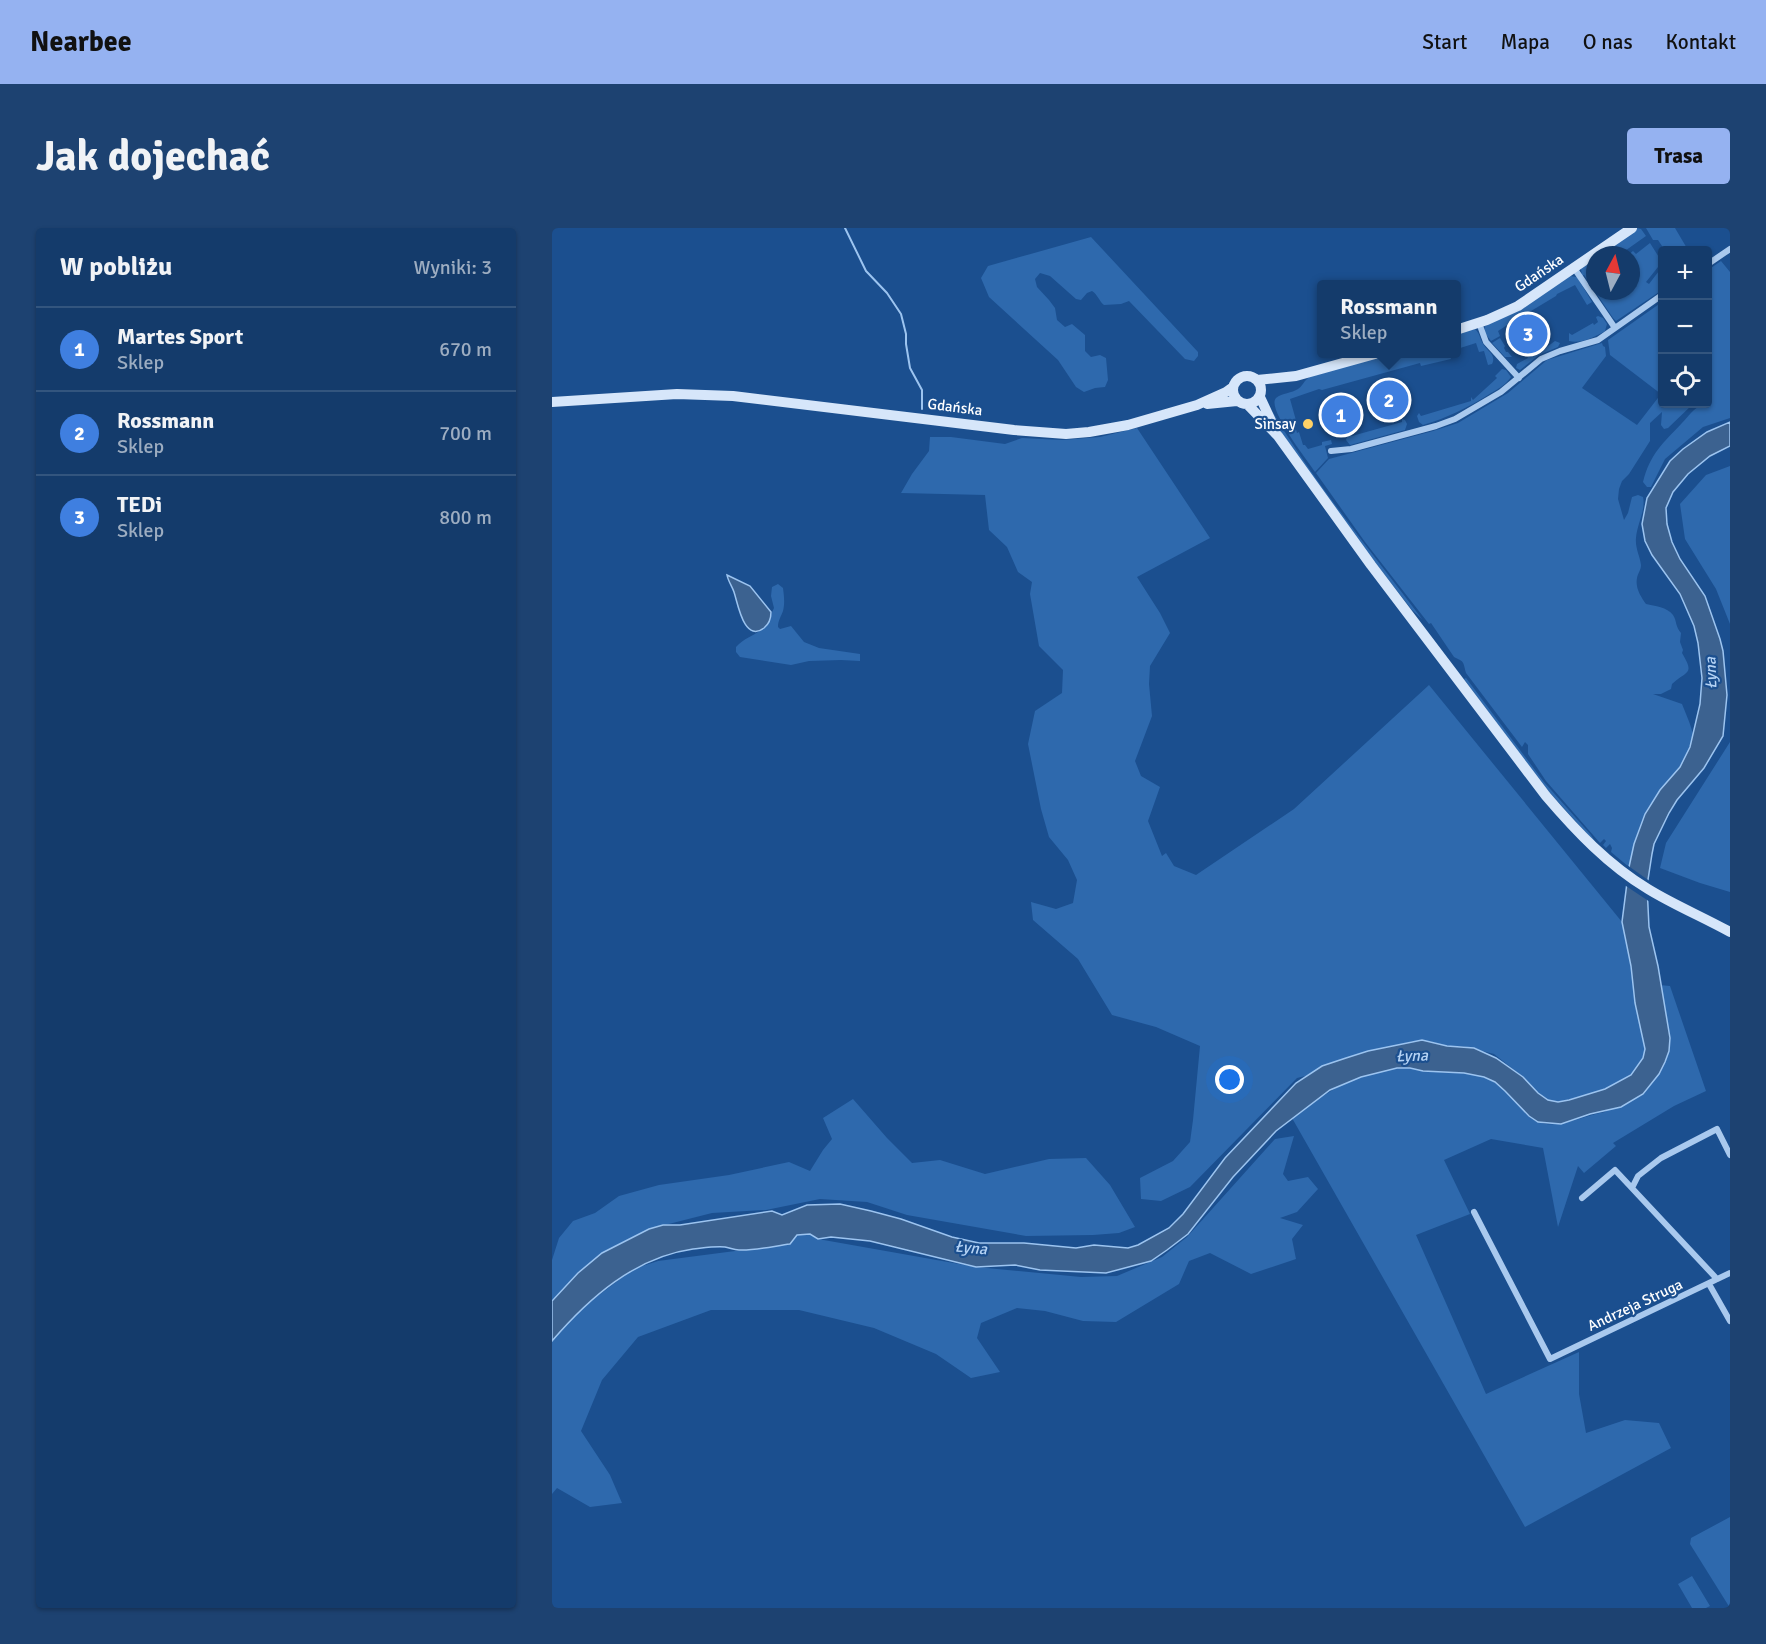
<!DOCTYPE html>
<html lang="pl">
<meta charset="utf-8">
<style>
body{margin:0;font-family:Signika,sans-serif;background:#1d4271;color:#f1f3f6}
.controls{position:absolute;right:18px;top:18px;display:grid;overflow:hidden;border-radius:6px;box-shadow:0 2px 4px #0004}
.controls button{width:54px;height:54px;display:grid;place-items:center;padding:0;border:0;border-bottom:2px solid #33557e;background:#143b6b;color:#f1f3f6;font:30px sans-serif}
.compass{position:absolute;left:1034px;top:18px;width:54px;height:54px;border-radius:50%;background:#143b6b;box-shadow:0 2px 4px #0004;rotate:7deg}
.you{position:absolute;left:678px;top:852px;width:21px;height:21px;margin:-15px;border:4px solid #fff;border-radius:50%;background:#1a73e8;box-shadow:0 0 0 9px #1a73e833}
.badge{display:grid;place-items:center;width:39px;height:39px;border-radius:50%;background:#95b2f1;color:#fff;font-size:20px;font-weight:700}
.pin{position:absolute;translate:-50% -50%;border:3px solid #fff;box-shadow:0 2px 6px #0006}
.popup{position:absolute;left:765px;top:52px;width:144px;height:78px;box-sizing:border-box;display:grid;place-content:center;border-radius:6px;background:#143b6b;filter:drop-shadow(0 2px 4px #0005);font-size:20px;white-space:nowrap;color:#9dadc1}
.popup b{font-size:22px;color:#f1f3f6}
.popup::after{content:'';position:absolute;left:50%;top:100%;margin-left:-12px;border:12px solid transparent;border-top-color:#143b6b}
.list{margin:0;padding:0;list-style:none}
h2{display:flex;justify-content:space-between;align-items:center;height:78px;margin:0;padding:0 24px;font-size:26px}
h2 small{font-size:20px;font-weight:400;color:#9dadc1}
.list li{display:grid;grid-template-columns:39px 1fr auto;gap:18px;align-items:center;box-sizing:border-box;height:84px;padding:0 24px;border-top:2px solid #33557e}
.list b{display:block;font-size:22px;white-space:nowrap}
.list p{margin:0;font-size:20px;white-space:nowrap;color:#9dadc1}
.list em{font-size:20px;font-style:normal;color:#9dadc1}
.icon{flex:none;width:33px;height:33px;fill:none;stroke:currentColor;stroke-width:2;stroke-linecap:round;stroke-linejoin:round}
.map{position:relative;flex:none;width:1178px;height:1380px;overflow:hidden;border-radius:6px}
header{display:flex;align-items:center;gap:36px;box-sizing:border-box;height:84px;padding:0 30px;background:#95b2f1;color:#111}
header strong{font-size:28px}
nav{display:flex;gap:33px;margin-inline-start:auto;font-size:21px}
.intro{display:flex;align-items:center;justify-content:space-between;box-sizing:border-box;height:144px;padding:0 36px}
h1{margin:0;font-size:42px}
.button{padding:15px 27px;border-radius:6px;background:#95b2f1;color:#111;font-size:21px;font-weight:700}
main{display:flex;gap:36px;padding:0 36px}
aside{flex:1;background:#143b6b;border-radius:6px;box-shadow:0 2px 4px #0004}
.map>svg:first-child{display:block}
.green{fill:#2e69ad}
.water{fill:#3c6290;stroke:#9cc4f0;stroke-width:1.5}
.pier{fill:#1b4f8f}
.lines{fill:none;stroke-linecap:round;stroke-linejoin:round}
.stream{stroke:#9cc4f0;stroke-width:2}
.street{stroke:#a9c9ee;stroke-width:6}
.secondary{stroke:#d6e6fa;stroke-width:10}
.poi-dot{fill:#ffd166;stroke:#1b4f8f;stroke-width:2}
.labels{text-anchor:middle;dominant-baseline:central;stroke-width:4.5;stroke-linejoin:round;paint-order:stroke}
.street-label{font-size:15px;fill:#fff;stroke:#1b4f8f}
.poi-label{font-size:15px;fill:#fff;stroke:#1b4f8f;text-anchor:end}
.water-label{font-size:16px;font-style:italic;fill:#b5d3f5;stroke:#1b4f8f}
</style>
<header>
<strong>Nearbee</strong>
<nav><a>Start</a><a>Mapa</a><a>O nas</a><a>Kontakt</a></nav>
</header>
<div class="intro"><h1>Jak dojechać</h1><a class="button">Trasa</a></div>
<main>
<aside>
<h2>W pobliżu<small>Wyniki: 3</small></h2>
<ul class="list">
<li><span class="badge" style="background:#3f7fe0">1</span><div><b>Martes Sport</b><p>Sklep</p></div><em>670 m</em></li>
<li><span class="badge" style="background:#3f7fe0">2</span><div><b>Rossmann</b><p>Sklep</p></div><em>700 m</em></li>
<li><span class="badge" style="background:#3f7fe0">3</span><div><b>TEDi</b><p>Sklep</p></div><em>800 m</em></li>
</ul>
</aside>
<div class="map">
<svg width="1178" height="1380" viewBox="0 0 1178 1380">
<rect width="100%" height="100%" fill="#1b4f8f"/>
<path class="green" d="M1085 0 1089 1 1094 8 1070 25 1071 27H1047Z
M1094 0H1123L1136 22H1110V29L1108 24 1112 21 1106 12H1101Z
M539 9 646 124V128L642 133 633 131 577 73 569 76 552 77C547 73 546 67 540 63L535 65 529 72 524 71 498 48 488 45 483 51 485 59 497 72 503 80 505 92 513 99 520 96 533 107V123L539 129 548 127 554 130 556 152 553 159 543 160 532 164 524 159 506 132 437 69 429 50 436 38Z
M1098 15 1110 34 1094 54 1097 56 1110 39V62L1064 93 1061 90 1032 47 1030 48 1029 41 1031 38 1043 30V63H1079V27H1076L1081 23 1084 26Z
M1169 33 1178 44V190L1151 199 1113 231 1099 259H1095L1091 254C1098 226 1111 215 1130 195 1138 187 1144 176 1156 176V42Z
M1018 48 1025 49 1040 74 1035 77 1023 57 1005 66 1004 68 974 86H972L961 92 960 94 946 103 948 108 939 113C935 107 931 106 933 98Z
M1110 74V176H1141L1116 200 1112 201 1109 197 1110 184 1098 195V213L1077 246 1070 253 1067 261 1066 271 1072 292 1076 285 1080 269 1086 267 1091 269C1094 282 1085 296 1084 310 1083 320 1088 328 1089 337 1089 342 1086 345 1085 350 1083 360 1089 369 1094 376 1103 378 1115 379 1121 387 1125 393 1123 398 1129 405L1128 414 1131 422 1130 425C1143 447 1135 442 1120 456L1119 461 1109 466H1101L1130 476C1133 484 1140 499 1141 507 1142 529 1104 565 1093 585 1085 602 1081 621 1077 639L1059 624 1060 620 1058 616 1054 620 1051 617 1054 613 1052 611 1048 615 994 553 976 526V517L973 514 970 519 914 445C911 434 913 434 902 429L879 395 877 396 813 314 764 245 777 231 881 203 906 195 956 165 995 132 1050 115 1051 118 1053 119 1054 128 1030 160 1085 197 1109 166 1058 127 1056 112Z
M1046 88 1051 90 1055 96 1053 103C1043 109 1029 116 1017 113V105L1020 107 1041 95 1042 97 1046 94 1044 89Z
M923 101C928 106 928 110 930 114 934 123 945 126 940 136L936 137 932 123 927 124 924 115 905 121 906 125 898 128 899 131 869 138 868 135 770 162 767 161 738 171 745 196 743 198 745 205 747 204 751 217H753L756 221 770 217V214L779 212 780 216 773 218 776 230 763 244C756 233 714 180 724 170 730 165 740 165 746 161 753 156 751 151 763 146L833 126H904L905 105Z
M948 110 953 118 952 120 954 124H956L960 129H953L940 115Z
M1003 113 1008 115 1006 119 987 127 968 142 964 140 965 136 976 130 975 128 991 119 992 121Z
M950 141 954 142 959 149C954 157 944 162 936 167 915 180 895 190 871 197L867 194 865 188 867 185 869 188 919 173V169L921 172 945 150 943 148Z
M717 183H720C764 257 819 323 870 391L860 382 811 319 728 203Z
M850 191 853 192 855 196 853 202 798 217 794 212 795 208 799 206 800 208 850 194Z
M585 200 658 310 585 349 608 385 618 405 598 438 597 456 600 488 583 533 589 548 608 559 596 593 610 628 614 625 622 638 644 647 742 581 877 457 1070 694 1079 738 1083 775 1093 821 1091 830 1085 840 1079 847 1068 854 1053 861 1017 872 1006 874 996 872 986 865 971 849 942 826 911 818H895L877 813H861L831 821 816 823 770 838 757 847 745 850 638 959 609 973 589 971 588 950 621 933 638 914 641 892 648 818 604 799 560 787 526 731 481 692 479 674 504 681 521 675 525 652 516 632 497 609 489 581 476 516 483 483 510 465 511 442 487 418 478 366 480 354 466 344 455 319 437 302 433 267 349 265 360 246 377 223 378 209H399L453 216 470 210 510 212 548 209Z
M1178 238V396L1164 361 1133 311 1128 276 1154 247Z
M226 356 231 360C232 368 233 375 231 383 229 389 226 392 226 399L228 401 239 398 252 414 267 420 308 426V433L289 432 257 433 239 437 188 429 184 424V419C192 410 201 408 209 402 218 397 218 387 222 380L219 368 220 359Z
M914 450 992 554 1039 607 1045 617 990 556 912 451Z
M1178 514V664L1148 655 1108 640 1114 615Z
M1108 757 1118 758 1154 863 1122 878 1061 915 1064 918 1032 945 1026 938 1006 999 991 920 939 911 892 932 918 986 864 1007 934 1166 1027 1124V1166L1034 1205 1073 1192 1107 1195 1119 1220 973 1299 740 890C772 866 806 842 847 840 861 839 875 843 888 844 907 845 926 844 942 854 950 859 957 865 963 872 969 879 976 891 986 894 1007 902 1032 887 1053 884L1118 809Z
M301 871 335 910 360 935 388 932 433 946 497 931 534 930 558 957 583 999 567 1005 541 1007 474 1008 355 987 315 974 268 971 214 982 160 985 97 1001 50 1025 26 1045 0 1073V1032L7 1010 21 993 43 985 67 968 107 957 177 947 237 934 258 943 271 922 280 911 271 890Z
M742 908 731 946 736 953 756 949 766 961 745 984 728 990 751 997 740 1011 744 1031 699 1046 658 1025 637 1033 627 1056 564 1094 531 1093 493 1083 465 1080 429 1095 425 1110 448 1144 419 1150 384 1126 322 1100 247 1082H159L86 1109 50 1152 29 1203 58 1247 70 1275 38 1279 5 1260 0 1266V1113L15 1095 34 1077 81 1041 106 1033 238 1016 244 1007 258 1006 266 1011 424 1039 529 1049 565 1048 610 1029 635 1009 723 911Z
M1178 1289V1380L1138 1316 1139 1310Z
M1140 1348 1158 1378 1154 1380H1140L1126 1356Z"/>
<path class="water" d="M1178 194V218L1158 228 1136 246 1121 264 1114 280 1115 296 1120 314 1128 331 1153 368 1168 411 1171 423 1175 467 1171 508 1152 540 1125 572 1117 585 1102 616 1100 626 1095 658 1097 699 1106 738 1118 810 1117 823 1113 834 1107 846 1091 866 1069 879 1038 886 1009 896 986 894 977 888 953 863 943 854 932 849 912 845 871 843 858 840H845L809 849 778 862 724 903 681 949 636 1006 615 1022 599 1033 554 1045 488 1042 463 1037 424 1039 318 1013 279 1009 266 1011 258 1006 245 1007 238 1016C223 1018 201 1023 187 1022 182 1022 178 1020 173 1019 163 1018 151 1020 141 1021 83 1029 37 1070 0 1113V1073L26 1045 50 1025 97 1001 111 997H128L220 983 230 987 255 977 288 976 319 983 349 991 400 1009 427 1015H472L524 1020 542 1017 576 1020 586 1017 617 1000 631 986 673 930 744 855 770 838 794 830 816 823 870 812 895 818 922 820 944 830 971 849 986 865 996 872 1006 874 1017 872 1053 861 1079 847 1091 830 1093 821 1083 775 1079 738 1070 694 1077 639 1082 616 1093 586 1108 562 1128 539 1138 519 1148 476 1150 450 1146 415 1142 398 1128 366 1100 327 1093 313 1090 296 1095 270 1118 233 1131 221 1155 204Z
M175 347 198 358 219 384C219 390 217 396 212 400 192 415 186 376 182 364 180 358 176 353 175 347Z"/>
<path class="pier" d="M1075 637 1099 654 1098 674 1071 656Z"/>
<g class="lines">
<path class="stream" d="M293 0 314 43 335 65 349 86 354 106V116L358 140 370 162V181"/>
<path class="street" d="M1156 36 1178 21
M1022 40 1063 100
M927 95 934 114 967 150
M779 223 799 221 884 198 903 191 949 164 989 131 1008 123 1046 112 1110 67
M1080 960 1086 948 1109 930 1165 901 1178 927
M1030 970 1063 942 1165 1051
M922 984 998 1131 1178 1045
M1157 1056 1178 1093"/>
<path class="secondary" d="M904 102 935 92 966 78 1080 0
M681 162a14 14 0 1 1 28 0a14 14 0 1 1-28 0Z
M705 152 744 148 823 126
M708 169 721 197
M0 174 125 166 181 168 462 202 514 206 537 204 576 197 645 177 674 164 681 159
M655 176 685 173
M696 177 726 208 819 337 994 568C1024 603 1056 637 1096 661 1122 677 1151 689 1178 704"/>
</g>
<circle class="poi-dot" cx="756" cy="196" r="6"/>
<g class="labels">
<g class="street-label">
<text transform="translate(987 45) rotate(-34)">Gdańska</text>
<text transform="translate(403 179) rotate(7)">Gdańska</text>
<text transform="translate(1083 1077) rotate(-25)">Andrzeja Struga</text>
</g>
<g class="poi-label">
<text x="744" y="196">Sinsay</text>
</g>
<g class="water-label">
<text transform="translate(1159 445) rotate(-92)">Łyna</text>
<text transform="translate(860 828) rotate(-2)">Łyna</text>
<text transform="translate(419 1020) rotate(5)">Łyna</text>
</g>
</g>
</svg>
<div class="controls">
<button>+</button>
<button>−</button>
<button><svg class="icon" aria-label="locate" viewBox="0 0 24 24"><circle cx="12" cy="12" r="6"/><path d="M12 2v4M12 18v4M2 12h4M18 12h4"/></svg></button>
</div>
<svg class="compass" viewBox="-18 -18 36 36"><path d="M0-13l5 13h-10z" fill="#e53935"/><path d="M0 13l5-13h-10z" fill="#9dadc1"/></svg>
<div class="you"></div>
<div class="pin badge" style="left:789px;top:187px;background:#3f7fe0">1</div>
<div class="pin badge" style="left:837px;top:172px;background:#3f7fe0">2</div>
<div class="popup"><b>Rossmann</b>Sklep</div>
<div class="pin badge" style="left:976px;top:106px;background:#3f7fe0">3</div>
</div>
</main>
